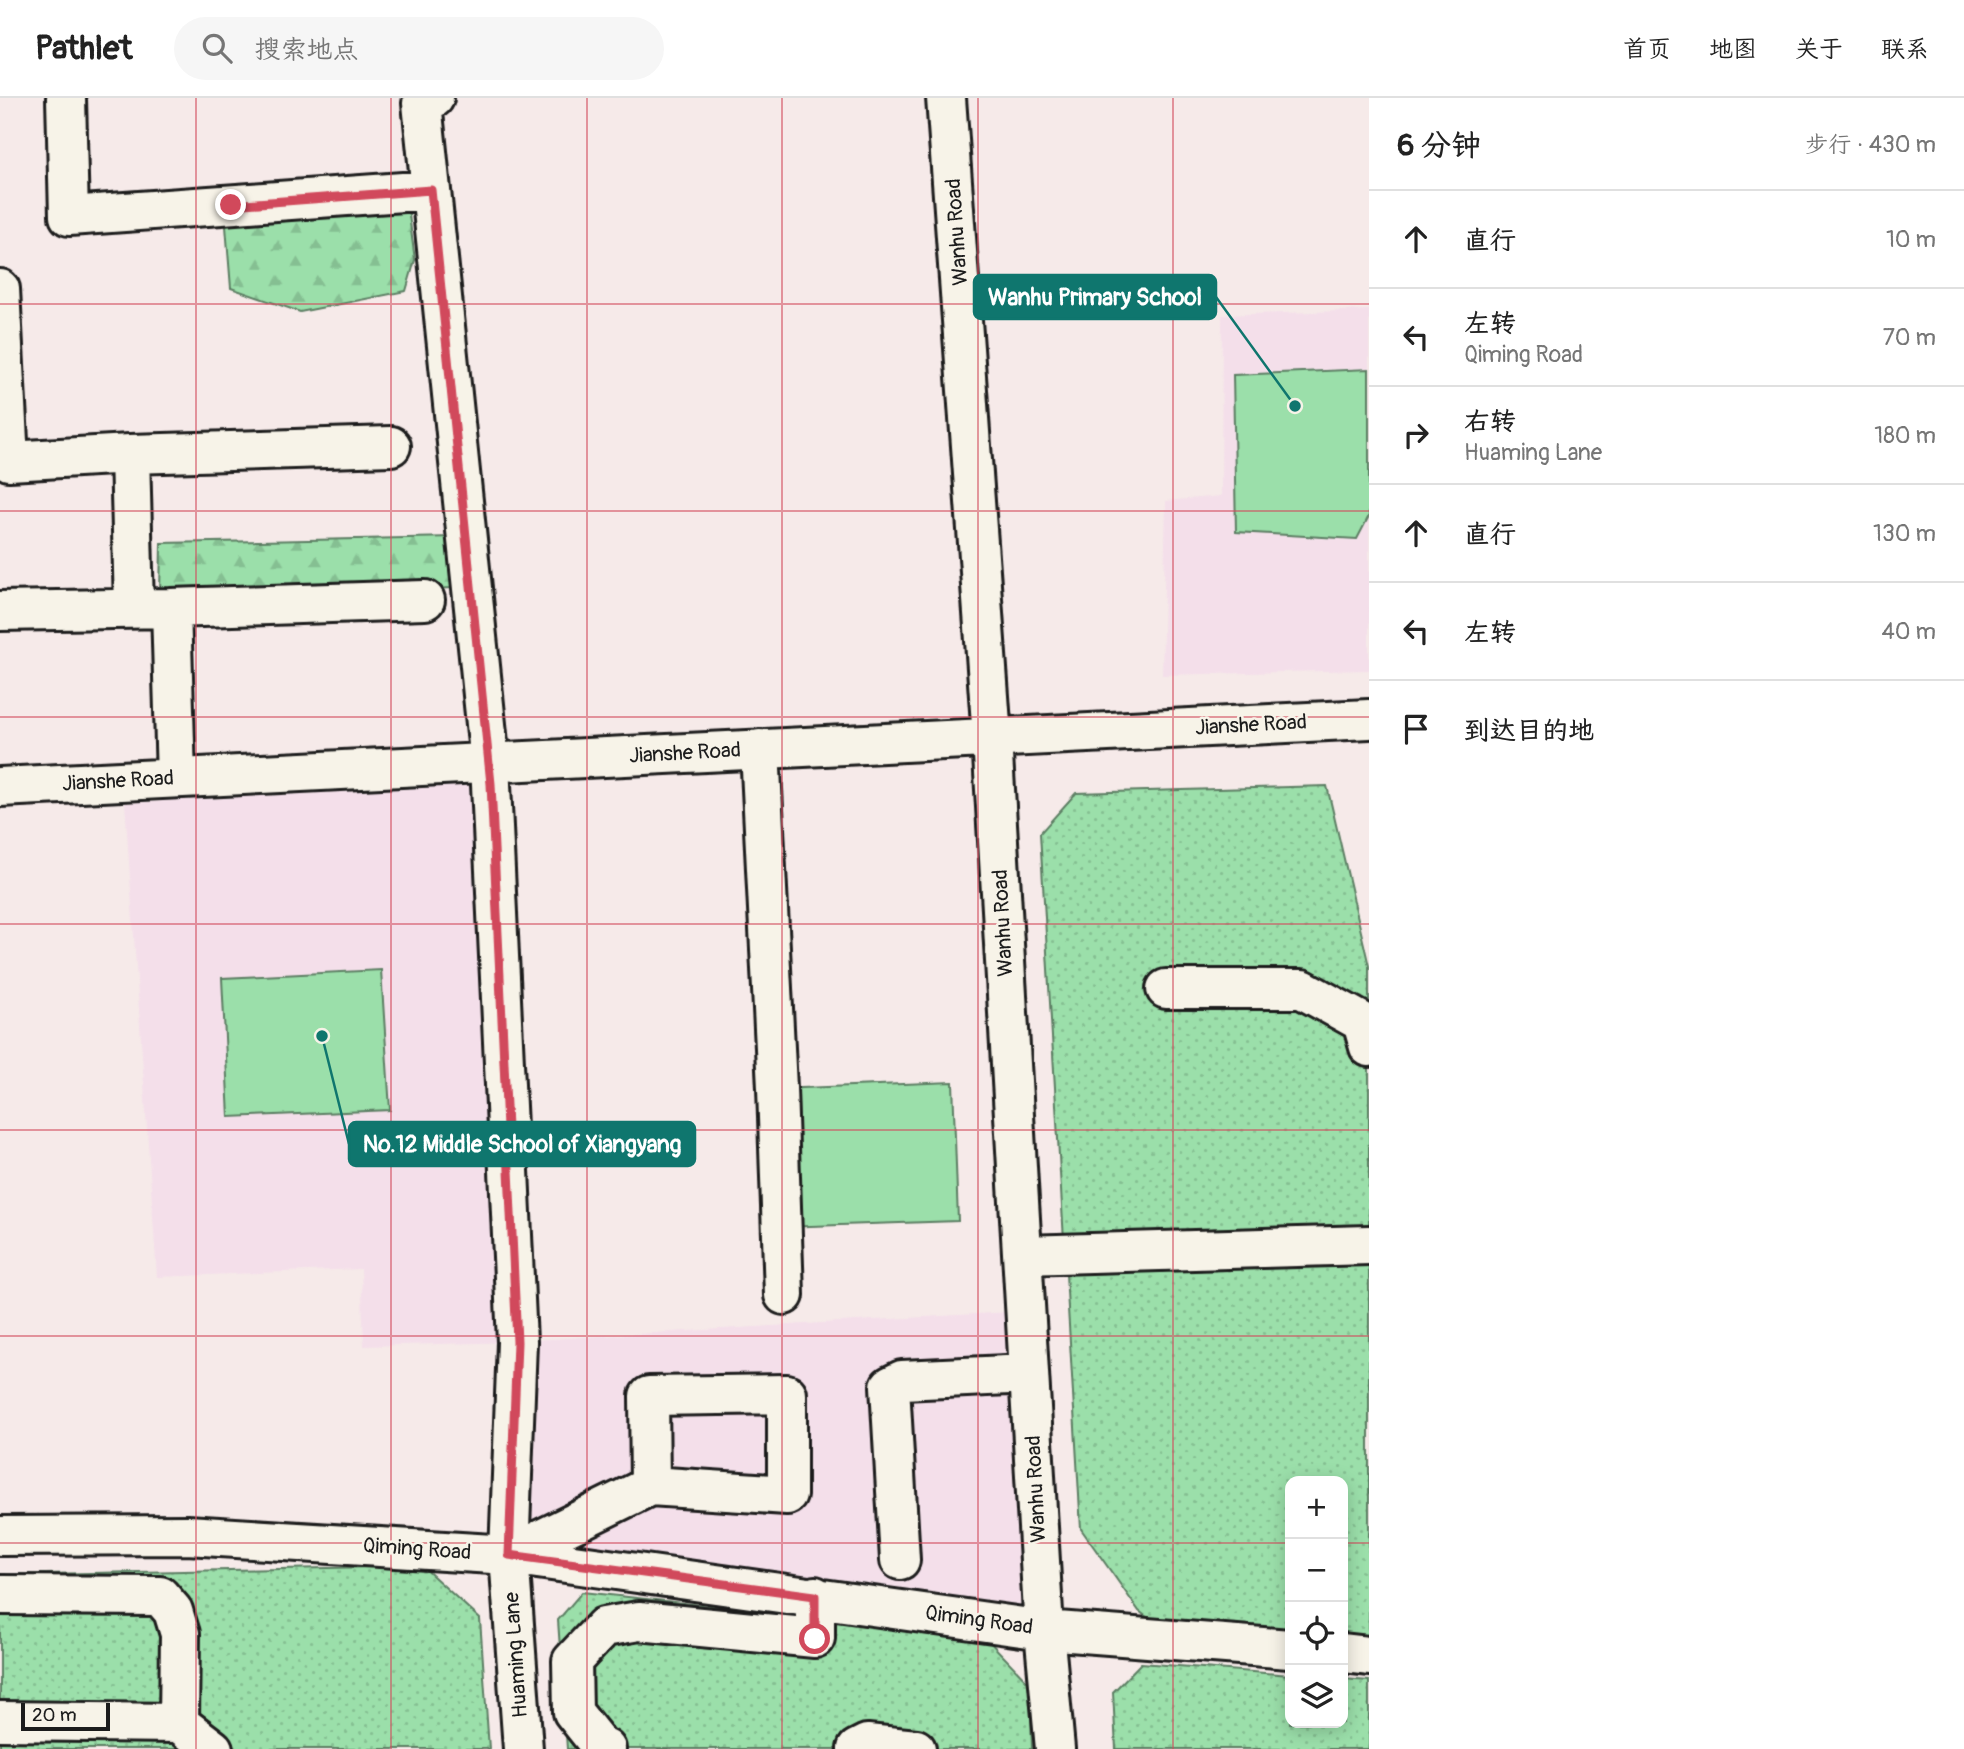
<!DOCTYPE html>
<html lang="zh">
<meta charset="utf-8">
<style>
body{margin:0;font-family:Pangolin,"LXGW WenKai TC",sans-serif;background:#f6f6f6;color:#222}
.controls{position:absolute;right:21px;bottom:21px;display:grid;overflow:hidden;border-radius:14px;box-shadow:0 4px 18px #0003}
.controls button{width:63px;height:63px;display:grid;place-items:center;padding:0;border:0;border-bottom:2px solid #e0e0e0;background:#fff;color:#222;font:35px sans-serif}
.scale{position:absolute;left:21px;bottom:18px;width:89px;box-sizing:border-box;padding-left:7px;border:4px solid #1c1c1c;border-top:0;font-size:19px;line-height:24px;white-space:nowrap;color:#1c1c1c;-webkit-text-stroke:5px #f7f3e8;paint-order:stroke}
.stop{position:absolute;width:21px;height:21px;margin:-16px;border:5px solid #d1495b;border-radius:50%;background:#fff}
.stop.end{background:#d1495b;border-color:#fff;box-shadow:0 2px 7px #0008}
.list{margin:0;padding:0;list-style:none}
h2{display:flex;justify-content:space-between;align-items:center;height:91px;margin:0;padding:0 28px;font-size:30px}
h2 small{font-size:23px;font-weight:400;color:#767676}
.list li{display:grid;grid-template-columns:46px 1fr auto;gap:21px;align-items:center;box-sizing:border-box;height:98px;padding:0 28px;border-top:2px solid #e0e0e0}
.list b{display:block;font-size:26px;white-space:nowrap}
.list p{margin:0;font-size:23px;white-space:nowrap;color:#767676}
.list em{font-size:23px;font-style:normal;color:#767676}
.icon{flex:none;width:38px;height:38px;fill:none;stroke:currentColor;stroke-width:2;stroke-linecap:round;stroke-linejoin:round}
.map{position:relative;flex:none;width:1369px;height:1651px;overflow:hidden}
header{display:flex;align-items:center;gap:42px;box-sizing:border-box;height:98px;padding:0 35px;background:#fff;border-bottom:2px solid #e0e0e0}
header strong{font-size:33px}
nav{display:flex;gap:38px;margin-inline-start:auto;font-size:24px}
.search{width:490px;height:63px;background:#f6f6f6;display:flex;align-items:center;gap:18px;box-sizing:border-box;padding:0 24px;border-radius:38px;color:#767676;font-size:26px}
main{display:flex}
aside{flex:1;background:#fff}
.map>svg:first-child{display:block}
.built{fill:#f4dfea}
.grass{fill:url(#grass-dots);stroke:#5c7e63;stroke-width:2}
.forest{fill:url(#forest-firs);stroke:#5c7e63;stroke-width:2}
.park{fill:#9bdfaa;stroke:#5c7e63;stroke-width:2}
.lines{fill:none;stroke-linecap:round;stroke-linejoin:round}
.minor-casing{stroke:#1c1c1c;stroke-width:44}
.minor{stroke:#f7f3e8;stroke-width:38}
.route{stroke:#d1495b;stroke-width:9}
.grid{fill:none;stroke:#d1495b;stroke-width:2;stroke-opacity:0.55}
.labels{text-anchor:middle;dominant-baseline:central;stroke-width:5;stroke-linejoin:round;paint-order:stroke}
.street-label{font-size:21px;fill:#1c1c1c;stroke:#f7f3e8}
.leader{fill:none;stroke:#0f766e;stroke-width:2.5}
.callout-dot{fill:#0f766e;stroke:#f7f3e8;stroke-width:2.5}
.callout{fill:#0f766e;stroke:#0f766e;stroke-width:2.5}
.callout-label{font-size:23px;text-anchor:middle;font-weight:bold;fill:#fff}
</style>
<header>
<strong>Pathlet</strong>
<div class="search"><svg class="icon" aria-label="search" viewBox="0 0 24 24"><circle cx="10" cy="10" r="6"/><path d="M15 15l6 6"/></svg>搜索地点</div>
<nav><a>首页</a><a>地图</a><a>关于</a><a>联系</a></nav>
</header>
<main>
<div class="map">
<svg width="1369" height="1651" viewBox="0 0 1369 1651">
<defs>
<pattern id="grass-dots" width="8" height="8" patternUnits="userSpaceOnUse" patternTransform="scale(1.75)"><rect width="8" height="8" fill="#9bdfaa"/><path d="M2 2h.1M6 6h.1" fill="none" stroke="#85bf92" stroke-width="1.8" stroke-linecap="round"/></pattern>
<pattern id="forest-firs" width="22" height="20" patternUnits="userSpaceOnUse" patternTransform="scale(1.75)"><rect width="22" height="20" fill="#9bdfaa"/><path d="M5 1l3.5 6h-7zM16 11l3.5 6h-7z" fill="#85bf92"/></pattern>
</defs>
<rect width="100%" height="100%" fill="#f6eae9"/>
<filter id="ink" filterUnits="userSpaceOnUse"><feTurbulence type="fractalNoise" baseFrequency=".0143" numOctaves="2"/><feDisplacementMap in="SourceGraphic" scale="14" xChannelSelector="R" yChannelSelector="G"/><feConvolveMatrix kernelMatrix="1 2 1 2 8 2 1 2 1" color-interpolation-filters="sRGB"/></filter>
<g filter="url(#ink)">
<path class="built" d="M1369 212V572L1162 577 1166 403 1221 398 1222 217Z
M491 686 517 1243 1026 1213 1044 1532 509 1457 517 1244 364 1248 361 1171 157 1179 125 705Z"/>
<path class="grass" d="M1327 688 1369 868V1558L1343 1556V1383H1290V1551L1177 1542 1139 1513 1081 1431 1040 735 1076 695Z
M422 1468 480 1521 489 1651H0V1477Z
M582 1494 984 1538 1030 1586 1032 1651H567L558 1522Z
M1141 1565 1290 1577V1625H1343V1581L1369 1583V1651H1116L1113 1594Z"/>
<path class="forest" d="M399 94 409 117 415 162 406 193 300 214 231 190 226 128 231 107Z
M455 439 458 490 160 497 161 445Z"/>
<path class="park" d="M1369 271V418L1357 441 1236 434 1233 277Z
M381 872 390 1012 229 1019 222 880Z
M953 984 958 1123 782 1129 777 991Z"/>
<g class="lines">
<g class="minor-casing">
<path id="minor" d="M66 0 69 118 431 92
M434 0 422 5 490 665 517 1244 509 1457 523 1651
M946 0 992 640 1044 1532 1055 1651
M0 191 9 363 130 356 134 510
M130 356 391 348
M171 510 425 502
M0 513 171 510 176 680
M760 651 777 990 784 1197
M0 689 1369 621
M1166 891H1302L1362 924 1369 949
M1023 1157 1369 1147
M0 1438 187 1437 509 1457 1044 1532 1290 1551
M509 1457 650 1388 787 1397V1296L649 1298 650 1388
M900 1462 890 1288 902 1282 1029 1276
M0 1497 160 1498 173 1513 180 1536 179 1625
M1343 1555 1369 1558
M0 1623 179 1625 213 1651
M606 1651 601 1649 573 1614 572 1563 604 1529 639 1523 815 1540V1498
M857 1651 867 1646 916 1651"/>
</g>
<use href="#minor" class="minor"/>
</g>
</g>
<g class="lines" filter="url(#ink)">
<path class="route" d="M231 107 431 92 491 686 517 1244 509 1457 815 1498V1541"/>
</g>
<path class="grid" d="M196 0V1651M391 0V1651M587 0V1651M782 0V1651M978 0V1651M1173 0V1651M0 206H1369M0 413H1369M0 619H1369M0 826H1369M0 1032H1369M0 1238H1369M0 1445H1290M1343 1445H1369"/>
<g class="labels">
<g class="street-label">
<text transform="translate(957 134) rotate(-94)">Wanhu Road</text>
<text transform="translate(1251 627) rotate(-3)">Jianshe Road</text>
<text transform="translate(685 655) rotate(-3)">Jianshe Road</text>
<text transform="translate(118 683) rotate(-3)">Jianshe Road</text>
<text transform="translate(1003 825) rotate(-93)">Wanhu Road</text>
<text transform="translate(1036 1391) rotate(-93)">Wanhu Road</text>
<text transform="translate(417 1451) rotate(4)">Qiming Road</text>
<text transform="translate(979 1522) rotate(8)">Qiming Road</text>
<text transform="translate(516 1557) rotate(-94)">Huaming Lane</text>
</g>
</g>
<path class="leader" d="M1295 308L1216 199M322 938L349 1046"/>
<g class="callout-dot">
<circle cx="1295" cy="308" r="7"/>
<circle cx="322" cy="938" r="7"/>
</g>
<g class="callout">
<rect x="974" y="177" width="242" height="44" rx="7"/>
<rect x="349" y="1024" width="346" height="44" rx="7"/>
</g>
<g class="callout-label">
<text x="1095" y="207">Wanhu Primary School</text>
<text x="522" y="1054">No.12 Middle School of Xiangyang</text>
</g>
</svg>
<div class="controls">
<button>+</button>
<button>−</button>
<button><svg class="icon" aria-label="locate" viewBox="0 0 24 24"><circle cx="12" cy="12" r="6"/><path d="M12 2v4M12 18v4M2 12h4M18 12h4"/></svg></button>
<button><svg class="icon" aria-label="layers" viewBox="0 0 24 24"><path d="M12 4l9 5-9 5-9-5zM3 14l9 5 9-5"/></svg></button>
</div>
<div class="scale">20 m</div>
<div class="stop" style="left:815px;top:1541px"></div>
<div class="stop end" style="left:231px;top:107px"></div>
</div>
<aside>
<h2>6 分钟<small>步行 · 430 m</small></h2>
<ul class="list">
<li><svg class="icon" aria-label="ahead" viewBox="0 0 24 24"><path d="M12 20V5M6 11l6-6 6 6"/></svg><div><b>直行</b></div><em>10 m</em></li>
<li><svg class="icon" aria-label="left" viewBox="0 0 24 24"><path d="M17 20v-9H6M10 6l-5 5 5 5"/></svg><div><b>左转</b><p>Qiming Road</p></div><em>70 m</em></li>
<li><svg class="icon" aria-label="right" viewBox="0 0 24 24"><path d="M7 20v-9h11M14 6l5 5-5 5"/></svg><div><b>右转</b><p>Huaming Lane</p></div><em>180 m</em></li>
<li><svg class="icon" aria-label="ahead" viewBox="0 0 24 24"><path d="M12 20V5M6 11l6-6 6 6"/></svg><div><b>直行</b></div><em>130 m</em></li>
<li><svg class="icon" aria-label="left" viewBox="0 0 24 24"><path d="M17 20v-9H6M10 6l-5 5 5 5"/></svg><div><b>左转</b></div><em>40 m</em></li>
<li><svg class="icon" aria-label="arrive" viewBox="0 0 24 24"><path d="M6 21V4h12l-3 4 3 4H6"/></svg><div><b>到达目的地</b></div></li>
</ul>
</aside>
</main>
